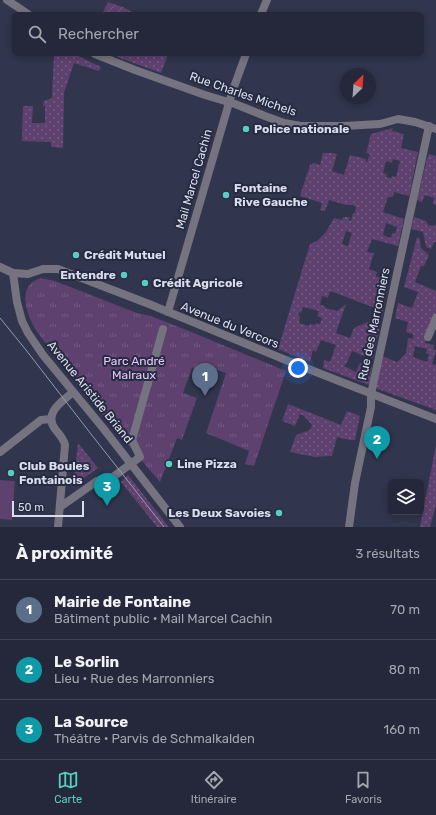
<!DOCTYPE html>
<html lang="fr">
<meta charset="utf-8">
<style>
body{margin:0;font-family:Rubik,sans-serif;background:#313445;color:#f1f3f6}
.controls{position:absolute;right:12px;bottom:12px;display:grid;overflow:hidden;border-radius:6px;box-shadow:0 2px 6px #0003}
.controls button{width:36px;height:36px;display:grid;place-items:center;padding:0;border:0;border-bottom:1px solid #424454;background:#25283a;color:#f1f3f6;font:20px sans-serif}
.compass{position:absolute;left:340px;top:68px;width:36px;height:36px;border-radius:50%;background:#25283a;box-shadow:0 2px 6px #0003;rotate:25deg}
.scale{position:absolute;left:12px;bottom:10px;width:72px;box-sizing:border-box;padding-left:4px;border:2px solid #dadded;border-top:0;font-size:11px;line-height:14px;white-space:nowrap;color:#dadded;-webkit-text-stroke:3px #272b42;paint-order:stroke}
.you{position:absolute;left:298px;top:368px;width:14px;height:14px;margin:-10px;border:3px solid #fff;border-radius:50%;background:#1a73e8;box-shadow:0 0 0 6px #1a73e833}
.badge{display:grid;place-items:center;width:26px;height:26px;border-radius:50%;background:#57cec1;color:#fff;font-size:13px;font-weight:700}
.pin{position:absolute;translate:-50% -33px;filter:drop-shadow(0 1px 2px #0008)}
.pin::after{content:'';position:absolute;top:21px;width:14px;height:12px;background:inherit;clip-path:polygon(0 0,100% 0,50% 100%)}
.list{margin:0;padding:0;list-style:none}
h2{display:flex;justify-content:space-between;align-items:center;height:52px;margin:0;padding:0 16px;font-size:17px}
h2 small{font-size:13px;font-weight:400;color:#a3a6af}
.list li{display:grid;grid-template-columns:26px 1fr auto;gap:12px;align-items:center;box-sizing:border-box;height:60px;padding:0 16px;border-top:1px solid #424454}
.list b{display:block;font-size:15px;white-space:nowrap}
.list p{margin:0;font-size:13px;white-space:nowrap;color:#a3a6af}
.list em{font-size:13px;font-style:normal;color:#a3a6af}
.icon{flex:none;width:22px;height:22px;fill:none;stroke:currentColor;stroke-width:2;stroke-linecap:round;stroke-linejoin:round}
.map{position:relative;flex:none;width:436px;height:527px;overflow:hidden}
.search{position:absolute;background:#25283a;box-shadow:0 2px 6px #0003;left:12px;right:12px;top:12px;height:44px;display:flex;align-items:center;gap:10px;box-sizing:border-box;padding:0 14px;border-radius:6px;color:#a3a6af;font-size:15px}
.sheet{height:232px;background:#25283a}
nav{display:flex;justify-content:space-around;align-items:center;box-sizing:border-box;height:56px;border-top:1px solid #424454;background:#25283a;font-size:11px;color:#a3a6af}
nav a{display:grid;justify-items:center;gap:2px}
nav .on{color:#57cec1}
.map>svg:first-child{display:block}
.grass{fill:url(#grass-dots);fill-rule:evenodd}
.park{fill:url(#park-tufts)}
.garden{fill:url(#garden-furrows)}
.pitch{fill:#5e416e}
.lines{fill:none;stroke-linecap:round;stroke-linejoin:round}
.pedestrian{stroke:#75737f;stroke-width:8}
.minor{stroke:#75737f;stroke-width:8}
.tertiary{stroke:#75737f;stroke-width:8}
.tram{stroke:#969aad;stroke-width:1}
.poi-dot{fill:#57cec1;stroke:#272b42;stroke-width:1.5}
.labels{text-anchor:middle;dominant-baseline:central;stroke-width:4;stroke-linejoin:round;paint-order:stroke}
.street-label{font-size:12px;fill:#dadded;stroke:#272b42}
.poi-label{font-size:12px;font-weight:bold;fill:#dadded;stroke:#272b42;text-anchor:start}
.park-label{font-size:12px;fill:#e6c6fa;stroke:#272b42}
</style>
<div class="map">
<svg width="436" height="527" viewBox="0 0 436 527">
<defs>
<pattern id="grass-dots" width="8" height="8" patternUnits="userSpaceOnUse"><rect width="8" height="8" fill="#5e416e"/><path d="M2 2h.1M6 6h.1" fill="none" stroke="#745c83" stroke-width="1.8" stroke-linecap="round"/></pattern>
<pattern id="park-tufts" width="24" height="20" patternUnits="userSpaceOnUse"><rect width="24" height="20" fill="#5e416e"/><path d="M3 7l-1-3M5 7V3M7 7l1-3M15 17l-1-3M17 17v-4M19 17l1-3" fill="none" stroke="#745c83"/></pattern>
<pattern id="garden-furrows" width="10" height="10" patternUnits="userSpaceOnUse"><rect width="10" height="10" fill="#5e416e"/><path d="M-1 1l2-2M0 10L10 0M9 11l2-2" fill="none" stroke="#745c83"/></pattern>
</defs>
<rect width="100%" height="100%" fill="#31354d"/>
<path class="grass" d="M54 54H74L101 67 99 71 74 63 64 93 63 148 51 147V142L22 141 23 106H33L32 123H45V106H43L44 101 52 98Z
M118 54H168L161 73 117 57Z
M393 128 392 131 398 132V133L404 134 401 148 418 152 409 196 394 192 393 197H388L383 212 404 219 398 246 372 239 367 252 374 253 369 269 377 272 376 276 389 281 373 358 364 356 352 351 347 362 344 366 356 372 360 363 372 367 369 385 323 368 324 360 330 362 336 345 321 340 316 352 313 350 310 362 278 349 310 244 317 241 326 232 334 218 342 220 343 217H350L349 220 351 221 353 213H355L356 207 353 205H346L329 200 325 211 320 210 322 203 300 196 310 165 314 163 320 165 323 153H332L337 154 332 171 344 175 350 155 366 159V161L367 162 370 154 367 153 366 154 371 134ZM393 159 400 161 396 177 392 176 391 178 386 177 387 174 383 173 386 161 392 163ZM386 223 397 227 395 234 392 233 391 238 383 235ZM346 231 352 233 348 246 342 244ZM330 291 378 309 374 324 368 322 354 328 350 338 336 333 346 304 337 311 325 308V306L320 305 322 296 328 298ZM303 307 319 311 317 316 322 318 320 324 316 323 315 325 310 324 309 326 299 323 300 316 298 315 299 312 301 313Z
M429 154 436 156V205L433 204 434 198 425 195 422 202 417 200 427 158Z
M414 217 426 221 428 225 435 226 436 223V242H434L431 249 426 247 423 232 411 229Z
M417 237 420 239 421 248 429 255 424 266H421L415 282 436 291V315L425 343 434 345 433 349 436 350 432 364 436 365V410L375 388 382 356 397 362 406 353 408 338 413 339V334L406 332 408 322 395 318 398 303 412 308 418 292 404 287ZM415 346 427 349 426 353 429 354 427 362 413 357Z
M288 404 341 425 347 411 360 416 355 440H350L337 437 332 456 315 457 290 452 296 435 310 430 312 425 304 416 300 414 295 426 282 421Z
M78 443 98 468 73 486Z
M436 445V505L430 527H420Z
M128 475 169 527H157L121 482Z"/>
<path class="park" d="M41 278 55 281 137 313 151 316 189 331 286 371 254 466 245 464 249 451 206 433 226 373 208 367 205 373 192 368 183 393 197 398 182 440 177 438 160 482 93 404 37 332C27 316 15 285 41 278Z"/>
<path class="garden" d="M108 2 123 7 132 12 131 14H102Z"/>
<path class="pitch" d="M0 480 15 481 12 520 0 519Z"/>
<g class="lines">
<path class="pedestrian" d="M0 452 41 420 51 419
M60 507 97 481 113 477 140 457 132 440 163 329"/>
<path class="minor" d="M7 0 28 14
M261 14 267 0
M95 54 135 70 205 95 235 104 265 116 284 123 301 126H343L380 124 398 119 415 122 436 129
M13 273 17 302 22 321 28 333 43 355 103 428 180 527
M168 312 229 103 234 87 246 54
M428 337 436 318
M58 527 65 445C64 439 59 434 55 429 43 413 63 401 73 392
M349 527 355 483 371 407V394L429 126"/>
<path class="tertiary" d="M0 267 13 273 28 274 43 269H58L149 304 293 363 436 419"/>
<path class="tram" d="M0 318 26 350 91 434 164 527"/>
</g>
<g class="poi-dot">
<circle cx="246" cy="129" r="4"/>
<circle cx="226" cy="195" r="4"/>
<circle cx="76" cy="255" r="4"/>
<circle cx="124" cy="275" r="4"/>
<circle cx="145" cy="283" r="4"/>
<circle cx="169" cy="464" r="4"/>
<circle cx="11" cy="473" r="4"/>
<circle cx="279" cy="513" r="4"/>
</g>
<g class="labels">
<g class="street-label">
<text transform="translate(243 94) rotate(19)">Rue Charles Michels</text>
<text transform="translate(194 179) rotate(-74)">Mail Marcel Cachin</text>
<text transform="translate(374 324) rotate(-78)">Rue des Marronniers</text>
<text transform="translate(230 325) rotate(22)">Avenue du Vercors</text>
<text transform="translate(90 392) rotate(51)">Avenue Aristide Briand</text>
</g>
<g class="poi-label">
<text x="254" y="129">Police nationale</text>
<text x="234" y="188">Fontaine<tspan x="234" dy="14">Rive Gauche</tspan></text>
<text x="84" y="255">Crédit Mutuel</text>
<text x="116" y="275" text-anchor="end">Entendre</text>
<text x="153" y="283">Crédit Agricole</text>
<text x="177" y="464">Line Pizza</text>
<text x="19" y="466">Club Boules<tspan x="19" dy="14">Fontainois</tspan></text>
<text x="271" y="513" text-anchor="end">Les Deux Savoies</text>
</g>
<g class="park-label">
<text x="134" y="361">Parc André<tspan x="134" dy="14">Malraux</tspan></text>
</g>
</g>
</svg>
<div class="controls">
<button><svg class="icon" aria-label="layers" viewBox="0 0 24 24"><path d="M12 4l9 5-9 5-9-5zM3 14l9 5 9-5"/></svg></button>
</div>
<svg class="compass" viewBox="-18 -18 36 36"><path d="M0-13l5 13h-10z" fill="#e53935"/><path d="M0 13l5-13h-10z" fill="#a3a6af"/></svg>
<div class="scale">50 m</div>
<div class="you"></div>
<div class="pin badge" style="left:205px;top:396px;background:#5c6f8a">1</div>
<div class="pin badge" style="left:377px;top:459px;background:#0f9aa8">2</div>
<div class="pin badge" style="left:107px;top:506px;background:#0f9aa8">3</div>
<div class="search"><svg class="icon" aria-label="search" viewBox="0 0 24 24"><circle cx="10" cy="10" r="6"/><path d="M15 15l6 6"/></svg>Rechercher</div>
</div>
<section class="sheet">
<h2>À proximité<small>3 résultats</small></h2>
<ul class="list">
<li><span class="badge" style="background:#5c6f8a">1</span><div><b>Mairie de Fontaine</b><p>Bâtiment public · Mail Marcel Cachin</p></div><em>70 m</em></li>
<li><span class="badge" style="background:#0f9aa8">2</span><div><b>Le Sorlin</b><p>Lieu · Rue des Marronniers</p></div><em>80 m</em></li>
<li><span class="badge" style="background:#0f9aa8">3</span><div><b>La Source</b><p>Théâtre · Parvis de Schmalkalden</p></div><em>160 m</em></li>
</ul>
</section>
<nav>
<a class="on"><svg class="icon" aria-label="map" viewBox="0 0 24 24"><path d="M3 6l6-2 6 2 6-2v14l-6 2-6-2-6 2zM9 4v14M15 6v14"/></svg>Carte</a>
<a><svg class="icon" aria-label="directions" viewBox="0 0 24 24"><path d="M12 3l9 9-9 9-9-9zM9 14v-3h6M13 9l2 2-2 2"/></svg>Itinéraire</a>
<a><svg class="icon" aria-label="saved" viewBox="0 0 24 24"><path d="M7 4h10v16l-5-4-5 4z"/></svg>Favoris</a>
</nav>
